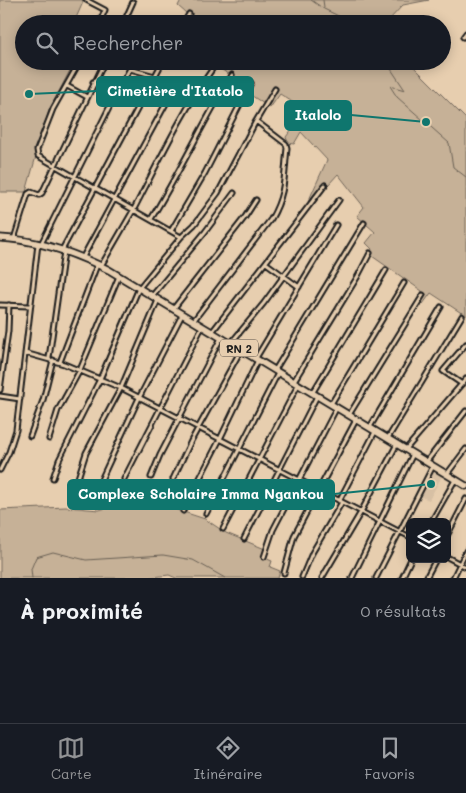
<!DOCTYPE html>
<html lang="fr">
<meta charset="utf-8">
<style>
body{margin:0;font-family:Mali,sans-serif;background:#242831;color:#f1f3f6}
.controls{position:absolute;right:15px;bottom:15px;display:grid;overflow:hidden;border-radius:8px;box-shadow:0 2px 12px #0003}
.controls button{width:45px;height:45px;display:grid;place-items:center;padding:0;border:0;border-bottom:1px solid #363941;background:#171b24;color:#f1f3f6;font:25px sans-serif}
.list{margin:0;padding:0;list-style:none}
h2{display:flex;justify-content:space-between;align-items:center;height:65px;margin:0;padding:0 20px;font-size:21px}
h2 small{font-size:16px;font-weight:400;color:#9ea1a6}
.icon{flex:none;width:28px;height:28px;fill:none;stroke:currentColor;stroke-width:2;stroke-linecap:round;stroke-linejoin:round}
.map{position:relative;flex:none;width:466px;height:578px;overflow:hidden}
.search{position:absolute;background:#171b24;box-shadow:0 2px 12px #0003;left:15px;right:15px;top:15px;height:55px;display:flex;align-items:center;gap:12px;box-sizing:border-box;padding:0 18px;border-radius:28px;color:#9ea1a6;font-size:19px}
.sheet{height:145px;background:#171b24}
nav{display:flex;justify-content:space-around;align-items:center;box-sizing:border-box;height:70px;border-top:1px solid #363941;background:#171b24;font-size:14px;color:#9ea1a6}
nav a{display:grid;justify-items:center;gap:2px}
nav .on{color:#919294}
.map>svg:first-child{display:block}
.built{fill:#d7c0a4}
.green{fill:#c6b197;stroke:#71665a}
.lines{fill:none;stroke-linecap:round;stroke-linejoin:round}
.stream{stroke:#696054;stroke-width:1}
.street-casing{stroke:#1c1c1c;stroke-width:7}
.highway-casing{stroke:#1c1c1c;stroke-width:9}
.street{stroke:#e7ceaf;stroke-width:3}
.highway{stroke:#e7ceaf;stroke-width:5.5}
.labels{text-anchor:middle;dominant-baseline:central;stroke-width:4.5;stroke-linejoin:round;paint-order:stroke}
.shield{fill:#e7ceaf;stroke:#595148;stroke-width:1}
.shield-label{font-size:11px;font-weight:bold;fill:#1c1c1c}
.leader{fill:none;stroke:#0f766e;stroke-width:2}
.callout-dot{fill:#0f766e;stroke:#e7ceaf;stroke-width:2}
.callout{fill:#0f766e;stroke:#0f766e;stroke-width:2}
.callout-label{font-size:14px;text-anchor:middle;font-weight:bold;fill:#fff}
</style>
<div class="map">
<svg width="466" height="578" viewBox="0 0 466 578">
<rect width="100%" height="100%" fill="#e7ceaf"/>
<filter id="ink" filterUnits="userSpaceOnUse"><feTurbulence type="fractalNoise" baseFrequency=".02" numOctaves="2"/><feDisplacementMap in="SourceGraphic" scale="10" xChannelSelector="R" yChannelSelector="G"/><feConvolveMatrix kernelMatrix="1 2 1 2 8 2 1 2 1" color-interpolation-filters="sRGB"/></filter>
<g filter="url(#ink)">
<path class="built" d="M434 466 444 472 429 500 419 496Z"/>
<path class="green" d="M0 0H84L76 18 86 24H24V61H75L49 110 26 192H0Z
M181 0H429L403 5 389 20 390 24H193L186 13 178 6Z
M207 61H408L466 119V316L431 293 423 304 418 301 422 291 369 254 372 249 366 243 375 232 357 216 364 207 338 174 320 194 313 206 308 202 327 160 301 132 294 144 288 143 286 137 295 125 286 119 297 105 280 94 270 108 230 81 232 76Z
M159 504 205 519 226 533 265 549 262 557 272 561 270 567 280 571 278 578H176L169 575 146 578H0V510L66 507 99 510 119 505Z"/>
<g class="lines">
<path class="stream" d="M311 0 324 9 355 24
M323 0 324 7
M389 61 391 69 405 90 390 86 397 97 449 143 453 167 466 177
M32 578 31 569 36 557 53 552 86 560 163 555 193 560 225 578"/>
<g class="street-casing">
<path id="street" d="M86 0 105 10 99 24
M123 24 133 2
M183 24 189 14
M463 37 466 33
M80 61 53 109 37 150 38 156 181 237
M93 82 115 96
M67 86 87 97
M151 219C180 172 203 122 232 75
M171 231 205 173 251 83
M14 239 28 194 31 192 39 195 42 193 105 61
M41 244 115 96 134 61
M62 250 163 61
M83 257 176 85 155 76 130 69
M266 263 299 287
M101 266C112 247 123 228 134 209 159 161 182 112 213 68
M152 296 205 232 234 193
M0 305 29 306
M174 308 245 217 256 200
M194 320 271 219C286 193 284 176 287 148L286 144 256 121
M212 332 325 185
M231 343 264 303 339 200
M25 353 64 364 121 388 410 537
M49 358 64 251
M256 358 336 225
M60 362 97 265
M275 370 364 223
M294 381 358 276 370 253
M462 384 443 371 466 344
M0 390 8 331 9 305
M313 392 386 270
M0 396 20 399
M331 404 404 283
M349 415 423 295
M370 427 441 307
M30 436 43 400 53 360
M388 438 462 316
M49 439 58 410 80 370 119 276
M406 449 466 379
M427 461 466 411
M0 470 9 452 16 430 38 244
M447 474 466 449
M151 477 160 455 221 338
M53 478 59 460 100 379 139 288 181 237 194 225 218 193 256 121 275 89
M78 478 86 453 121 388 158 300
M124 479 202 327
M173 479 191 441 241 350
M101 480 139 398 182 315
M339 501 375 432
M183 511 220 439 258 360
M206 514 278 373
M431 522 455 480
M223 529 298 385
M447 536 466 499
M244 539 317 396
M264 557 273 530 336 409
M447 557 466 567
M284 573 294 536 356 420
M302 577 312 553 342 502
M322 578 361 512 397 444
M352 578 413 454
M376 578 433 466
M402 578 411 559
M426 578 436 559
M453 578 466 551"/>
</g>
<g class="highway-casing">
<path id="highway" d="M0 238C38 240 75 253 109 270L466 486"/>
</g>
<use href="#street" class="street"/>
<use href="#highway" class="highway"/>
</g>
</g>
<g class="labels">
<rect class="shield" x="220" y="339.5" width="38" height="17" rx="4"/>
<g class="shield-label">
<text x="239" y="348">RN 2</text>
</g>
</g>
<path class="leader" d="M29 94L97 91M426 122L351 115M431 484L334 494"/>
<g class="callout-dot">
<circle cx="29" cy="94" r="5"/>
<circle cx="426" cy="122" r="5"/>
<circle cx="431" cy="484" r="5"/>
</g>
<g class="callout">
<rect x="97" y="77" width="156" height="29" rx="5"/>
<rect x="285" y="101" width="66" height="29" rx="5"/>
<rect x="68" y="480" width="266" height="29" rx="5"/>
</g>
<g class="callout-label">
<text x="175" y="96">Cimetière d'Itatolo</text>
<text x="318" y="120">Italolo</text>
<text x="201" y="499">Complexe Scholaire Imma Ngankou</text>
</g>
</svg>
<div class="controls">
<button><svg class="icon" aria-label="layers" viewBox="0 0 24 24"><path d="M12 4l9 5-9 5-9-5zM3 14l9 5 9-5"/></svg></button>
</div>
<div class="search"><svg class="icon" aria-label="search" viewBox="0 0 24 24"><circle cx="10" cy="10" r="6"/><path d="M15 15l6 6"/></svg>Rechercher</div>
</div>
<section class="sheet">
<h2>À proximité<small>0 résultats</small></h2>
<ul class="list">
</ul>
</section>
<nav>
<a class="on"><svg class="icon" aria-label="map" viewBox="0 0 24 24"><path d="M3 6l6-2 6 2 6-2v14l-6 2-6-2-6 2zM9 4v14M15 6v14"/></svg>Carte</a>
<a><svg class="icon" aria-label="directions" viewBox="0 0 24 24"><path d="M12 3l9 9-9 9-9-9zM9 14v-3h6M13 9l2 2-2 2"/></svg>Itinéraire</a>
<a><svg class="icon" aria-label="saved" viewBox="0 0 24 24"><path d="M7 4h10v16l-5-4-5 4z"/></svg>Favoris</a>
</nav>
